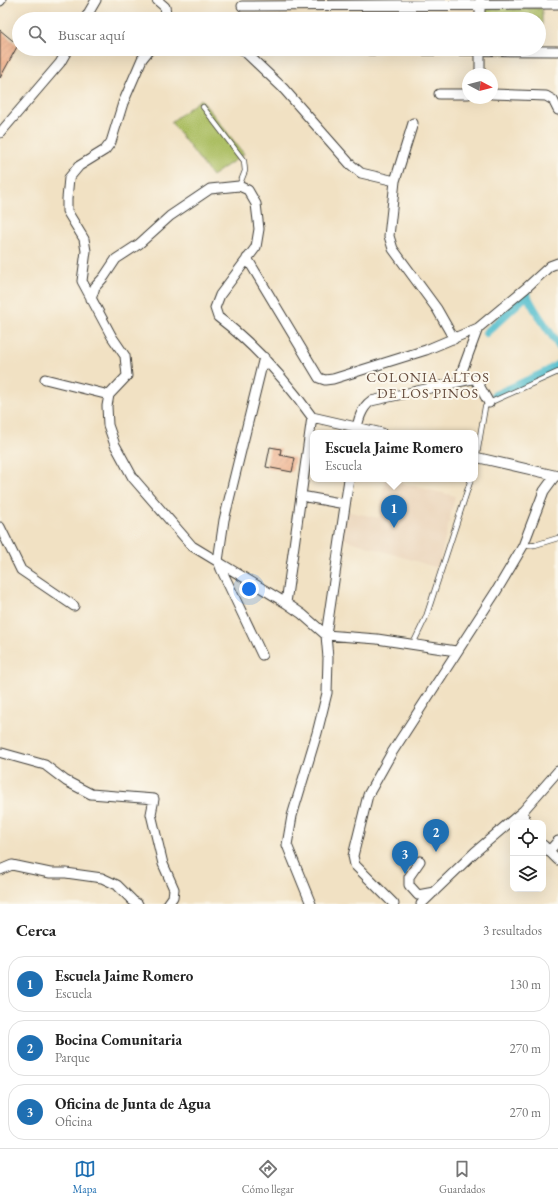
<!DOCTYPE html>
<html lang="es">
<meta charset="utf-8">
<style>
body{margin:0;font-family:"EB Garamond",serif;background:#f2f2f2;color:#222}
.controls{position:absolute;right:12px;bottom:12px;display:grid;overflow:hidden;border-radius:8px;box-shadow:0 4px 16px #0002}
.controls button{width:36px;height:36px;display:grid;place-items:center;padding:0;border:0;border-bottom:1px solid #e0e0e0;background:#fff;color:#222;font:20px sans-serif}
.compass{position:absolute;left:462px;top:68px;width:36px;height:36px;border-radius:50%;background:#fff;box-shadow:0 4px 16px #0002;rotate:97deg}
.you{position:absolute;left:249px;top:589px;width:14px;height:14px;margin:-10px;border:3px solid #fff;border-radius:50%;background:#1a73e8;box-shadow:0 0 0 6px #1a73e833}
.badge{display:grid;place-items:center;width:26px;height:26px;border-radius:50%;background:#1f6fb2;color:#fff;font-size:13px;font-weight:700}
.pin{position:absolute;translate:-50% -33px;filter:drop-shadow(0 1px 2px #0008)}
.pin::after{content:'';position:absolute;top:21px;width:14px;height:12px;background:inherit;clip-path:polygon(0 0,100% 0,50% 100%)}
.popup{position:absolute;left:310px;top:430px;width:168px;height:52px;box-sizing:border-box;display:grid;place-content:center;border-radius:8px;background:#fff;filter:drop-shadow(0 1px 3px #0005);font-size:13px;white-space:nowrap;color:#767676}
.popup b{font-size:15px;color:#222}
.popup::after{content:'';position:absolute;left:50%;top:100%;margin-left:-8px;border:8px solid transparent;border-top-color:#fff}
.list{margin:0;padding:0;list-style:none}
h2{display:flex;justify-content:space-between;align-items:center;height:52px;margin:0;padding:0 16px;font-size:17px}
h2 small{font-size:13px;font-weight:400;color:#767676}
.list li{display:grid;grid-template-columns:26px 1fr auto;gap:12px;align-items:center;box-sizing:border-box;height:56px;margin:0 8px 8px;padding:0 8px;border:1px solid #e0e0e0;border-radius:16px}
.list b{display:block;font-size:15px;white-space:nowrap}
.list p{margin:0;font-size:13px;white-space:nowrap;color:#767676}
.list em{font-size:13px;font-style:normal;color:#767676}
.icon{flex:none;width:22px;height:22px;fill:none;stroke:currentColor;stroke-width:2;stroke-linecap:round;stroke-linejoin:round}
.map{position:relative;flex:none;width:558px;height:904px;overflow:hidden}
.search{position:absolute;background:#fff;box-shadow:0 4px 16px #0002;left:12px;right:12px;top:12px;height:44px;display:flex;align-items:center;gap:10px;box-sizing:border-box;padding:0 14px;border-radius:22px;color:#767676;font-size:15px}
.sheet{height:244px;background:#fff}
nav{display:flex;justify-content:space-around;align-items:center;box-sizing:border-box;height:56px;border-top:1px solid #e0e0e0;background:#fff;font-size:11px;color:#767676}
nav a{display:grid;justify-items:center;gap:2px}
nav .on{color:#1f6fb2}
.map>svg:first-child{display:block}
.built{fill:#ead3b8}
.green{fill:#abbe62;stroke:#646d3f}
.park{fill:url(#park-dots);stroke:#646d3f}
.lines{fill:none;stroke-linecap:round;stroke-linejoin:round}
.canal{stroke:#51bdcd;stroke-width:8}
.building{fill:url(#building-hatch)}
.service-casing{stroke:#3c3a35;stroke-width:6}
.minor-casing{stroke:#3c3a35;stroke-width:11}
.service{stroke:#fff;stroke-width:4.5}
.minor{stroke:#fff;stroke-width:9}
.labels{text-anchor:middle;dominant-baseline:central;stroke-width:4;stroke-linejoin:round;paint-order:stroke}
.neighbourhood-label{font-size:14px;letter-spacing:1px;fill:#664d3f;stroke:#fbf7ec}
</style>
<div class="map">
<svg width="558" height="904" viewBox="0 0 558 904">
<defs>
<pattern id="park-dots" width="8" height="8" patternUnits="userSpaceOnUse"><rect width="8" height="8" fill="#abbe62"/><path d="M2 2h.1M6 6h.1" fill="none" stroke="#93a354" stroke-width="1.8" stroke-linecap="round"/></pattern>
<pattern id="building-hatch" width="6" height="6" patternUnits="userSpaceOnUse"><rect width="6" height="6" fill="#efa981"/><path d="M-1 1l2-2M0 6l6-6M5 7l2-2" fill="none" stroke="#cc916f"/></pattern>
</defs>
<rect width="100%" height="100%" fill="#fbf7ec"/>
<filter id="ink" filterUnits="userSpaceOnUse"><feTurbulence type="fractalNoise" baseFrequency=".025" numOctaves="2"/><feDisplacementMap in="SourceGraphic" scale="8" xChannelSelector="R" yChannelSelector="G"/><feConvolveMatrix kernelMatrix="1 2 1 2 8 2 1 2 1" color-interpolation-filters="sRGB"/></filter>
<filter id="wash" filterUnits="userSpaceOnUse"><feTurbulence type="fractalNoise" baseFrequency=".012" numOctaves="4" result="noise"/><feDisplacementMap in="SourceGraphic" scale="16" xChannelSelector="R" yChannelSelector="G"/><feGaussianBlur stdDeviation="0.9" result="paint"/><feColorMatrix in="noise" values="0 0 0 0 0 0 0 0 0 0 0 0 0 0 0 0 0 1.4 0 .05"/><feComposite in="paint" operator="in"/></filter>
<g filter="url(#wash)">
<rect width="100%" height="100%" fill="#f1e1c3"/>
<path class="built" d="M385 479 455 496 438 568 340 538 345 511 379 518Z"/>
<path class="green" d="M201 99 244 154 212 176 171 122Z"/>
<path class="park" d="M484 7 542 8V46H539V19H484Z"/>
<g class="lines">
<path class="canal" d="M486 333 527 295C535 313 548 328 558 345
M495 395 546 372 558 364"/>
</g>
<g id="blocks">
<path class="building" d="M0 30 18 45 0 78Z
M270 447 281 449 280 455 295 458 292 472 266 467Z"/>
</g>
</g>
<g filter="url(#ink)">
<use href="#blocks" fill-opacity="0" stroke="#3c3a35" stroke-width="1"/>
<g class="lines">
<g class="service-casing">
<path id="service" d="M203 107 244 161 245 171 239 186
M475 466 485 407 489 403 558 372
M523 546 535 545 558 538
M413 644 426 617 471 479"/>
</g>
<g class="minor-casing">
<path id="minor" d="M157 0 165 7 167 19
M0 1 1 0
M242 6 558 4
M85 19 96 0
M480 19V0
M150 49 142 59 123 103 111 142 105 150 79 166 69 178 67 199V211L84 239 86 251 82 281 112 337 125 356 127 376 109 395 107 406 108 425 115 445 133 478 192 546 286 603 302 614 326 635 377 639 456 651
M242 49 283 88 350 164 361 173 395 181
M369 50 558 51
M480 74V49
M439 94H468
M492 94 546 96 553 100 558 110
M413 123 395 181 389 236 393 249 437 309 454 339
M0 133 60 63 68 49
M247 258 319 378 325 380 333 379 426 350 478 328 526 288 550 266 558 263
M91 299 95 287 104 277 116 259 139 244 170 216 210 189 239 186 248 190 256 204 259 229 256 247 220 295 215 308 218 317C255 345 285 379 312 417
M45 379 109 395
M458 382 472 379 476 380 489 403
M356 433C358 421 361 408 371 401L458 382 478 328
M475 457 558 476
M301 496 345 504
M0 527 21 570 74 606
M286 603 312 417 382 433
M262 655 221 569 218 561 224 520 264 357
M2 753 45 765 66 781 91 794 154 799 151 814 163 864 174 889 173 897 168 904
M523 811 526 823
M543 845 558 860
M549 851 558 841
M420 861 409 877V885L418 895 434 892
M0 870 12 865 50 873H66L102 878 117 885 133 901 138 904
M311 904 287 845 292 816 317 733 327 693 328 658 326 635 349 479
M394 904 355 865 353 856 368 795 391 754 497 590 523 546 544 491 555 476
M421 904 475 852 523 811 558 771"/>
</g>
<use href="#service" class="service"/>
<use href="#minor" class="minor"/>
</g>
</g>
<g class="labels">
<g class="neighbourhood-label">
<text x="428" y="377">COLONIA ALTOS<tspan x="428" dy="16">DE LOS PINOS</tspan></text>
</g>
</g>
</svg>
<div class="controls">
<button><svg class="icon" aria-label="locate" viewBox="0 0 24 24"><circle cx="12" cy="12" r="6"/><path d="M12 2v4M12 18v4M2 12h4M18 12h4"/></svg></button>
<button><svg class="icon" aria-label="layers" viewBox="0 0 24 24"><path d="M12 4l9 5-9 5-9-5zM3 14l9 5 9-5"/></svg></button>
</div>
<svg class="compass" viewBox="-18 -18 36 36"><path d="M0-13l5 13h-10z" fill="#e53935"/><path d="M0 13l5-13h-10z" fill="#767676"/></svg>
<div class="you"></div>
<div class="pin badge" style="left:394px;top:528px">1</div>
<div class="popup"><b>Escuela Jaime Romero</b>Escuela</div>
<div class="pin badge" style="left:436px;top:852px">2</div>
<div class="pin badge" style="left:405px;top:874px">3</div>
<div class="search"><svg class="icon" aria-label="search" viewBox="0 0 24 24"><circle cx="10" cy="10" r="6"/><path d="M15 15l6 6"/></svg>Buscar aquí</div>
</div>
<section class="sheet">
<h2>Cerca<small>3 resultados</small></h2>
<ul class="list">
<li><span class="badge">1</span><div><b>Escuela Jaime Romero</b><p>Escuela</p></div><em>130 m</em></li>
<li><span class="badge">2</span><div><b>Bocina Comunitaria</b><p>Parque</p></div><em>270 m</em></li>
<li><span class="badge">3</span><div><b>Oficina de Junta de Agua</b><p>Oficina</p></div><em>270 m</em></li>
</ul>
</section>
<nav>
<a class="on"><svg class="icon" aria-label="map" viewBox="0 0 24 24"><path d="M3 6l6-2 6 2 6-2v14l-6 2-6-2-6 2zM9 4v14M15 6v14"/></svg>Mapa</a>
<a><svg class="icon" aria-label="directions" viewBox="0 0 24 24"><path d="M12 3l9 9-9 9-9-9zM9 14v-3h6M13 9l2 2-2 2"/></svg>Cómo llegar</a>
<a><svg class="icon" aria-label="saved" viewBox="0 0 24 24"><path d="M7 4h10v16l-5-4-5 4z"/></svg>Guardados</a>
</nav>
